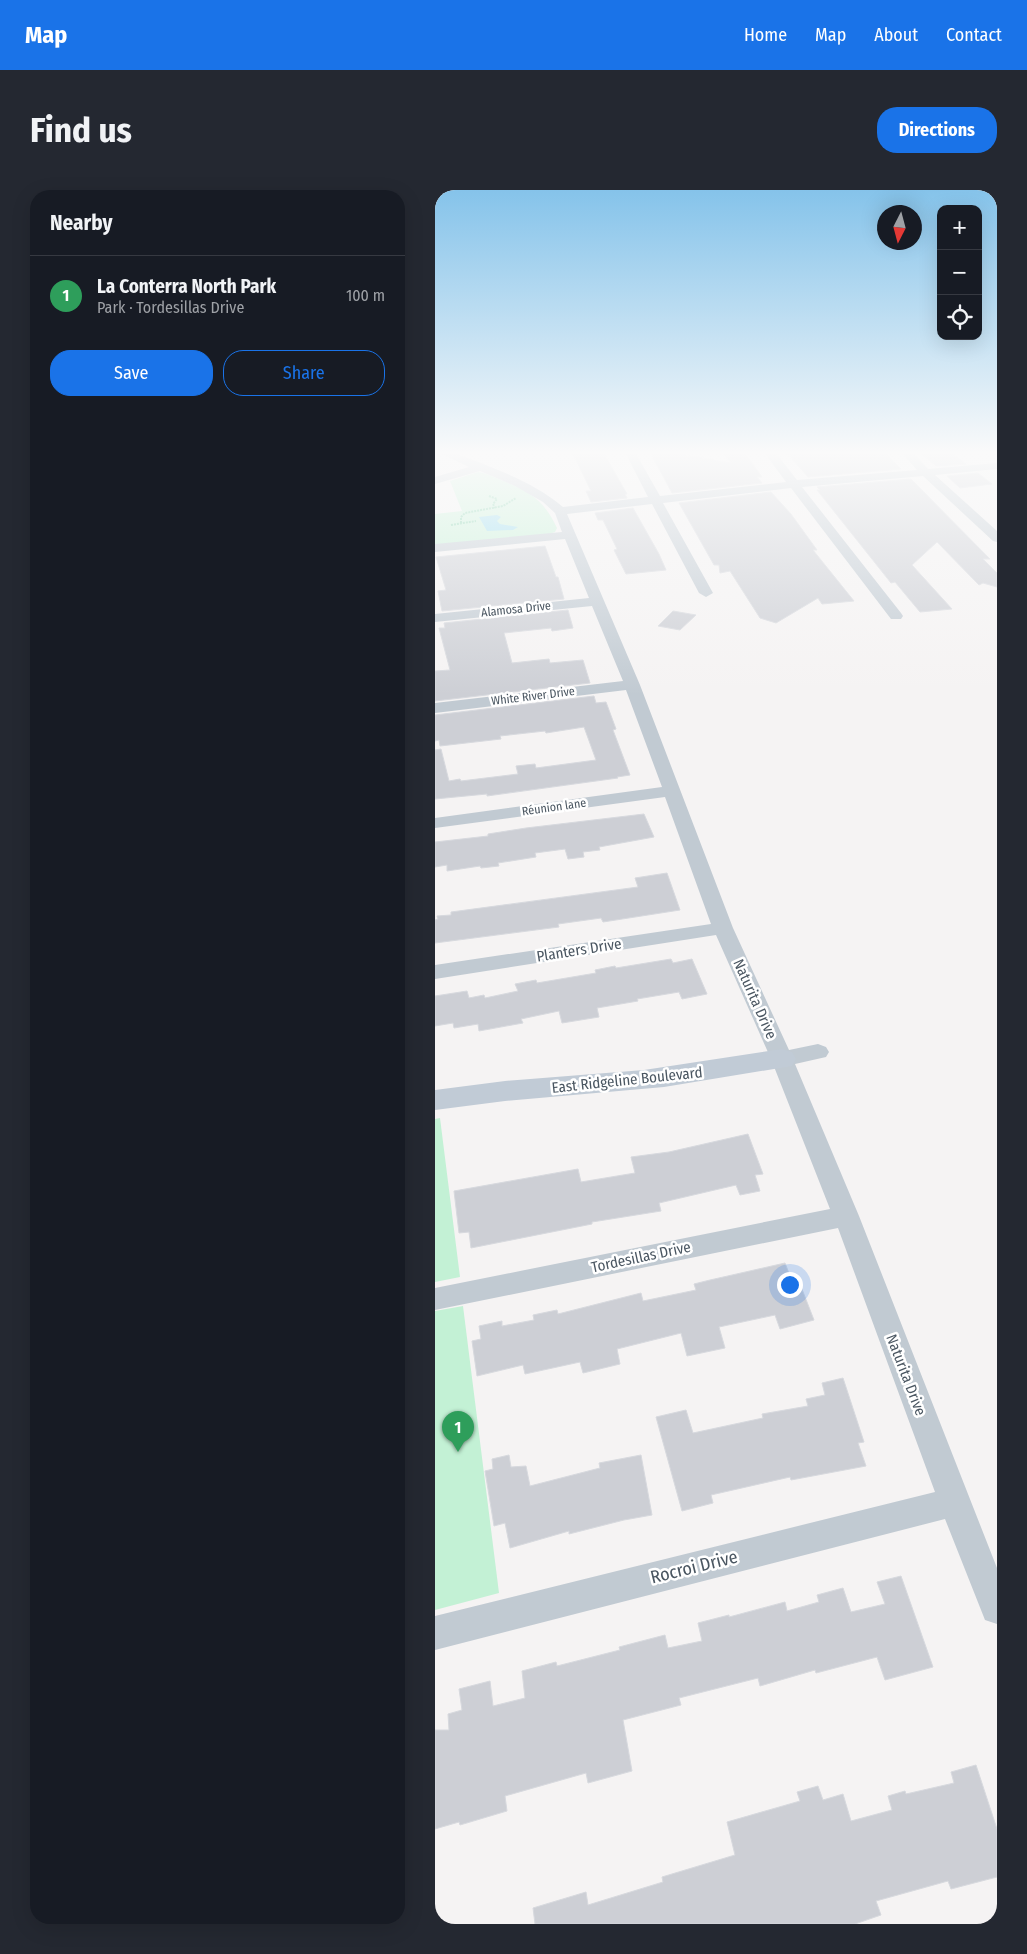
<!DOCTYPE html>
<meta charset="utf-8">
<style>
body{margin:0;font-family:"Fira Sans Condensed",sans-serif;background:#242831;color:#f1f3f6}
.controls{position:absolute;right:15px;top:15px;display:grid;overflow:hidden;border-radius:10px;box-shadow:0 5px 20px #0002}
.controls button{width:45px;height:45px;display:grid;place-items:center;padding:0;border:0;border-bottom:1px solid #363941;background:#171b24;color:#f1f3f6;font:25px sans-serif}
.compass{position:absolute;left:442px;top:15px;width:45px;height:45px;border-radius:50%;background:#171b24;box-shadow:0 5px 20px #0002;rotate:186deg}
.you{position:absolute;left:354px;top:1094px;width:18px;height:18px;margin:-12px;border:4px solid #fff;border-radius:50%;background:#1a73e8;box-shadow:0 0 0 8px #1a73e833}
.badge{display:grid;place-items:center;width:32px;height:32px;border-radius:50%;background:#1a73e8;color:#fff;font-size:16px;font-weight:700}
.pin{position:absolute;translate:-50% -41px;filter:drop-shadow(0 1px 2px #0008)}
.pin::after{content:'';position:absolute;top:26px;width:18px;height:15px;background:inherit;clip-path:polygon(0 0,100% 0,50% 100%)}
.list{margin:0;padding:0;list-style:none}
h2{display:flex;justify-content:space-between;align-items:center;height:65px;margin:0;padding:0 20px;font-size:21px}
h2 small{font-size:16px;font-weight:400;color:#9ea1a6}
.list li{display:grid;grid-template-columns:32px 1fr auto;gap:15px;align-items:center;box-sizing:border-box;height:80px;padding:0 20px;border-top:1px solid #363941}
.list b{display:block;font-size:19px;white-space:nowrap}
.list p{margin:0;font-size:16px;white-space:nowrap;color:#9ea1a6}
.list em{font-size:16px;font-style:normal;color:#9ea1a6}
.actions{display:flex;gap:10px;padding:15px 20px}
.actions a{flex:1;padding:11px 0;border:1px solid #1a73e8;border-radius:20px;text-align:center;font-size:18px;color:#1a73e8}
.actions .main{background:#1a73e8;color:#fff}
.icon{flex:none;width:28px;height:28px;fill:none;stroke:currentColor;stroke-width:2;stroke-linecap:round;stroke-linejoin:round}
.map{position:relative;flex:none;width:562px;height:1734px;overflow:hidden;border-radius:20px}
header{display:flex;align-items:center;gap:30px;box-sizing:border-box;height:70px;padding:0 25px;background:#1a73e8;color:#fff}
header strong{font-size:24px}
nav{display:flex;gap:28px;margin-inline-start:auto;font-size:18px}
.intro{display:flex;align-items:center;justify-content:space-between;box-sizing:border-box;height:120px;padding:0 30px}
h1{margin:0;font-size:35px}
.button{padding:12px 22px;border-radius:20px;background:#1a73e8;color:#fff;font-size:18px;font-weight:700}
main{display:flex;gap:30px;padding:0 30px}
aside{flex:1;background:#171b24;border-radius:20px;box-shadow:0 5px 20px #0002}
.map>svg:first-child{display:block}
.green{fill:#c3f1d5}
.water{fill:#90daee}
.building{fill:#cdcfd5;stroke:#d7d9de}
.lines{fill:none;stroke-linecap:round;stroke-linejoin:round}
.path{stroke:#7ad0a6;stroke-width:2;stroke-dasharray:2 1;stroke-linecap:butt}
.street{fill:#c1cad2;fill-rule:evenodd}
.secondary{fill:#c1cbd6;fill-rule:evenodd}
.labels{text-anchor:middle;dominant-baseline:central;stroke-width:5;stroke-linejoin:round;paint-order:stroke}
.far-street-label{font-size:12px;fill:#4a5661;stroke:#fff}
.street-label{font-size:15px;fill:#4a5661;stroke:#fff}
.near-street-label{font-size:18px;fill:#4a5661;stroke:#fff}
</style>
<header>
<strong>Map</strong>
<nav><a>Home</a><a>Map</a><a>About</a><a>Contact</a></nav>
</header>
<div class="intro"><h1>Find us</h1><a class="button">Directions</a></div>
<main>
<aside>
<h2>Nearby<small></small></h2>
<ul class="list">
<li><span class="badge" style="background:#2e9e5b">1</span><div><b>La Conterra North Park</b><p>Park · Tordesillas Drive</p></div><em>100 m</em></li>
</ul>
<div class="actions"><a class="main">Save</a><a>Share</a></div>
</aside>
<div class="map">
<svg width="562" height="1734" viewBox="0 0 562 1734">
<rect width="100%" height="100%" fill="#f5f3f3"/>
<path class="green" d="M43 282C51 283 59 287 66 290 94 301 109 310 122 338L120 342 114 344 0 355V324L27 321 15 291Z
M5 928 25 1087 0 1092V929Z
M28 1116 64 1403 0 1420V1121Z"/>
<path class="water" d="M62 325 66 327 62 331 65 334 83 337 78 340 52 341 44 327Z"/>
<path class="building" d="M137 262H168L192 304H190L192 308 156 312 151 301H156Z
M215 262H235L296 273 287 262H309L327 287H322L327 293 237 303Z
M351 262H449L466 279 373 287Z
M485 262H515L531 274 501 276Z
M543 283 557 294 525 298 512 286Z
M476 289 555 369H548L562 383V397L548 393 544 395 502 352 477 375 517 419 485 422 460 392 456 393 382 300H385L382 297Z
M336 302 356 324 382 360H378L419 411 387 414 383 408 341 433 325 428 295 381 285 383 284 375H279L244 313Z
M198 318 224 364 231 380 191 384 179 360 182 359 168 330H163L160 323Z
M110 356 121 387H123L129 409 7 421 3 401 11 400 1 367Z
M133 420 138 438 117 441 116 438 69 443 77 473 114 469 115 473 148 470 155 493 0 511V481L15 480 4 438H10L9 433Z
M238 421 261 425 245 440 223 436Z
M159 506 161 513 171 512 181 539 178 540 195 585 182 587 183 588 52 606V604L0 609V560L6 559 14 591 25 589 26 591 83 584 81 576 100 574 101 578 161 570 149 537 111 543 110 541 65 546 66 549 5 556 4 550 0 551V525Z
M209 624 219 647 164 657 165 660 148 662 149 667 133 669 130 659 100 663 101 667 63 673 64 676 46 678 45 676 12 681V675L0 677V652L53 646V644L91 638Z
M232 683 245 720 168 732 166 728 123 734 124 737 0 753V730L3 729 2 726 16 725V722L203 697 200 688Z
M236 769 238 773 257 769 272 804 247 809 244 802 202 809 203 811 162 818 164 827 127 833 124 821 86 829 88 833 44 841 43 834 19 838 18 833 0 836V806L32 801 34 808 49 805 50 808 83 801 80 794 101 790 102 793 161 783 160 780 180 776 181 778Z
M313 944 328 984 320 985 325 1001 305 1005 301 995 224 1013 226 1021 157 1032V1034L36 1058 34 1042 24 1043 19 1001 143 979 146 992 200 983 196 967 234 962Z
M350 1073 357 1091 363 1089 379 1130 345 1139 340 1125 284 1137 290 1158 252 1166 246 1143 182 1159 185 1174 148 1183 145 1172 90 1184 88 1175 42 1186 37 1151 46 1149 44 1136 67 1131V1136L99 1130 98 1125 122 1120 123 1124 206 1103 208 1111 261 1100 259 1094 275 1090Z
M408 1188 429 1252 423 1253 431 1276 356 1290 355 1287 276 1305 278 1313 247 1321 221 1227 251 1220 258 1243 328 1228 327 1224 373 1216 371 1209 390 1205 387 1193Z
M74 1265 76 1277 91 1276 95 1296 165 1278 164 1273 206 1265 217 1325 189 1330 134 1344V1341L75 1358 70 1333 59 1336 50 1281 58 1279 57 1269Z
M466 1386 498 1477 450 1490 442 1467 381 1483 380 1480 325 1496 323 1488 244 1508 246 1515 188 1530 197 1581 153 1593 151 1583 70 1606 72 1621 25 1635 24 1632 0 1639V1540H14L13 1524 27 1520 24 1499 55 1491 58 1516 90 1508 87 1481 121 1472 122 1476 185 1460 184 1457 230 1445 233 1458 267 1451 263 1433 294 1425V1427L350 1412 352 1421 384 1412 382 1405 408 1398 416 1422 450 1414 442 1392Z
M541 1575 562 1639V1687L516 1699 513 1691 441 1711 446 1725 420 1734H100L98 1718 151 1702 153 1715 228 1692 227 1687 300 1665 292 1632 365 1611 362 1602 383 1596 388 1610 408 1604 416 1631 457 1620 453 1606 470 1601 471 1604 519 1593 516 1582Z"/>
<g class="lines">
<path class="path" d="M54 306 62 309 58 314 60 318
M26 333V327L30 323 68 316 81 308
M16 335 41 331"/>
<path class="street" d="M6 262C21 262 32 268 46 273 76 285 103 296 128 317L213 307 190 262H200L225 306 351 292 329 262H340L362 290 482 280 466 262H477L493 279 562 273V279L500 285 562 341V352L558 351 488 286 367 297 466 423 468 426 466 429H456L356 298 228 313 278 403 271 407 264 403 217 314 132 324 205 495 298 738 354 860 383 854 391 857 394 862 391 867 360 874 424 1026 562 1378V1434L550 1430 510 1329 0 1460V1426L500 1302 403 1038 0 1120V1098L395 1019 336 869 281 745 0 789V775L276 734 230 607 0 638V628L227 597 191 500 0 523V513L188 491 157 416 0 432V424L154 408 130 349 0 362V354L127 342 120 323 108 312 80 296 45 281 0 294V287L34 277 7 264Z"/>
<path class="secondary" d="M347 859 357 862 361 869 357 876 229 897 70 911 0 920V900L70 891 209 880Z"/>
</g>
<linearGradient id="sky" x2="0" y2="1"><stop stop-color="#85c3ea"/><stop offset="0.52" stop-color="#fafafa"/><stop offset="1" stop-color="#fafafa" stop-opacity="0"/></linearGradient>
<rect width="562" height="505" fill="url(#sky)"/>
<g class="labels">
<g class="far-street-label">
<text transform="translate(81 419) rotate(-6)">Alamosa Drive</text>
<text transform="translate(98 506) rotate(-7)">White River Drive</text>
<text transform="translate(119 617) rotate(-8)">Réunion lane</text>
</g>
<g class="street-label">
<text transform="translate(144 760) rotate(-9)">Planters Drive</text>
<text transform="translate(320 809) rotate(66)">Naturita Drive</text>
<text transform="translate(192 890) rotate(-6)">East Ridgeline Boulevard</text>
<text transform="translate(206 1067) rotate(-12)">Tordesillas Drive</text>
<text transform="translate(471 1185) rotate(69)">Naturita Drive</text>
</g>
<g class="near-street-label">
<text transform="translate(259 1377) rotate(-14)">Rocroi Drive</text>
</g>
</g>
</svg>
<div class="controls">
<button>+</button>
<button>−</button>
<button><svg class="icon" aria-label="locate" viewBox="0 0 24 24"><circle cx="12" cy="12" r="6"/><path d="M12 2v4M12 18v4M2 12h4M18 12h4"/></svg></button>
</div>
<svg class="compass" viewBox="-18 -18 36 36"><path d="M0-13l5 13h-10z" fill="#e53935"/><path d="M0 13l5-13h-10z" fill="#9ea1a6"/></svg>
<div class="you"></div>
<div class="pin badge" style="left:23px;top:1262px;background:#2e9e5b">1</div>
</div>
</main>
